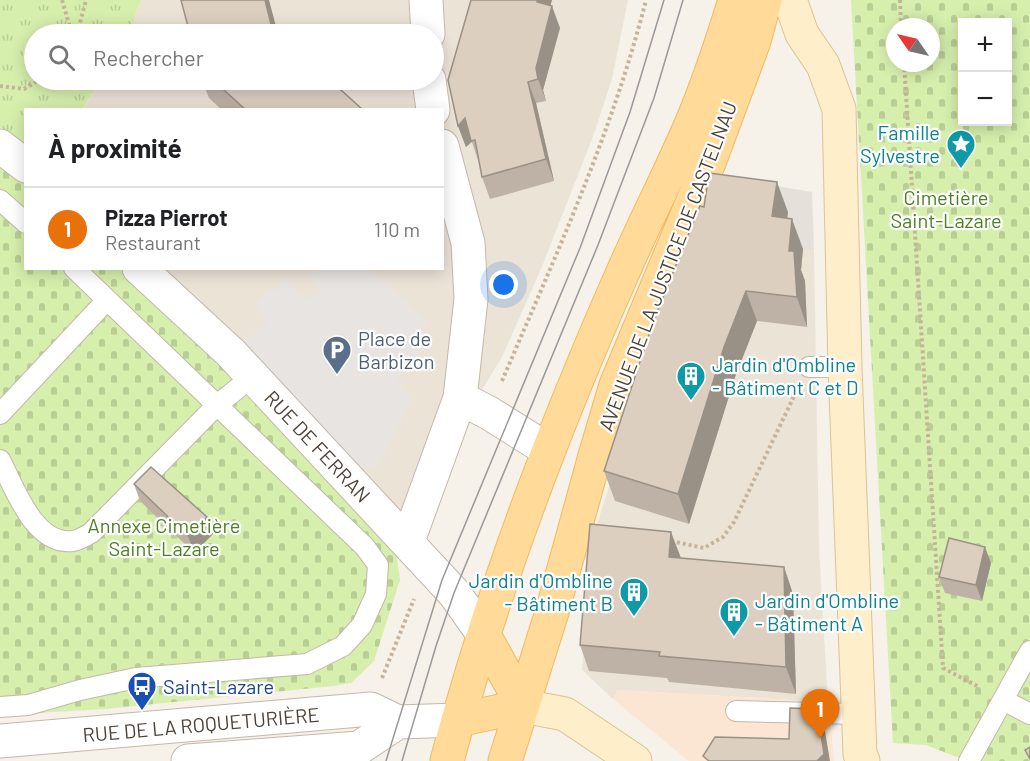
<!DOCTYPE html>
<html lang="fr">
<meta charset="utf-8">
<style>
body{margin:0;font-family:Barlow,sans-serif;background:#f2f2f2;color:#202124}
.controls{position:absolute;right:18px;top:18px;display:grid;overflow:hidden;border-radius:0px;box-shadow:0 3px 15px #0003}
.controls button{width:54px;height:54px;display:grid;place-items:center;padding:0;border:0;border-bottom:2px solid #e0e0e0;background:#fff;color:#202124;font:30px sans-serif}
.compass{position:absolute;left:886px;top:18px;width:54px;height:54px;border-radius:50%;background:#fff;box-shadow:0 3px 15px #0003;rotate:304deg}
.you{position:absolute;left:504px;top:285px;width:21px;height:21px;margin:-15px;border:4px solid #fff;border-radius:50%;background:#1a73e8;box-shadow:0 0 0 9px #1a73e833}
.badge{display:grid;place-items:center;width:39px;height:39px;border-radius:50%;background:#2563eb;color:#fff;font-size:20px;font-weight:700}
.pin{position:absolute;translate:-50% -50px;filter:drop-shadow(0 2px 3px #0008)}
.pin::after{content:'';position:absolute;top:32px;width:21px;height:18px;background:inherit;clip-path:polygon(0 0,100% 0,50% 100%)}
.list{margin:0;padding:0;list-style:none}
h2{display:flex;justify-content:space-between;align-items:center;height:78px;margin:0;padding:0 24px;font-size:26px}
h2 small{font-size:20px;font-weight:400;color:#757577}
.list li{display:grid;grid-template-columns:39px 1fr auto;gap:18px;align-items:center;box-sizing:border-box;height:84px;padding:0 24px;border-top:2px solid #e0e0e0}
.list b{display:block;font-size:22px;white-space:nowrap}
.list p{margin:0;font-size:20px;white-space:nowrap;color:#757577}
.list em{font-size:20px;font-style:normal;color:#757577}
.icon{flex:none;width:33px;height:33px;fill:none;stroke:currentColor;stroke-width:2;stroke-linecap:round;stroke-linejoin:round}
.map{position:relative;flex:none;width:1030px;height:761px;overflow:hidden}
.search{position:absolute;background:#fff;box-shadow:0 3px 15px #0003;left:24px;top:24px;width:420px;height:66px;display:flex;align-items:center;gap:15px;box-sizing:border-box;padding:0 21px;border-radius:33px;color:#757577;font-size:22px}
.panel{position:absolute;background:#fff;box-shadow:0 3px 15px #0003;left:24px;top:108px;width:420px;height:162px;border-radius:0px}
.map>svg:first-child{display:block}
.residential{fill:#ebe3d6}
.commercial{fill:#fae6d2}
.industrial{fill:#e6e0da}
.cemetery{fill:url(#cemetery-stones);fill-rule:evenodd}
.park{fill:url(#park-tufts)}
.parking{fill:#e7e4e1}
.lines{fill:none;stroke-linecap:round;stroke-linejoin:round}
.lane-casing{stroke:#c3b8aa;stroke-width:22}
.street-casing{stroke:#c3b8aa;stroke-width:35}
.secondary-casing{stroke:#dbc393;stroke-width:35}
.primary-casing{stroke:#f2b95b;stroke-width:35}
.path{stroke:#c7b399;stroke-width:4;stroke-dasharray:3 3;stroke-linecap:butt}
.lane{stroke:#fff;stroke-width:20}
.street{stroke:#fff;stroke-width:33}
.secondary{stroke:#ffeeca;stroke-width:33}
.primary{stroke:#ffda99;stroke-width:33}
.tram{stroke:#999;stroke-width:1.5}
.wall{fill:#bdb2a5}
.shaded-wall{fill:#9a9186}
.building{fill:#dccfc0;stroke:#9a9186;stroke-width:1.5}
.labels{text-anchor:middle;dominant-baseline:central;stroke-width:4.5;stroke-linejoin:round;paint-order:stroke}
.culture-label{font-size:20px;fill:#0d838f;stroke:#fff;text-anchor:end}
.park-label{font-size:20px;fill:#4c7f20;stroke:#fff}
.street-label{font-size:20px;fill:#4b4136;stroke:#fff}
.service-label{font-size:20px;fill:#4e5e75;stroke:#fff;text-anchor:start}
.transit-label{font-size:20px;fill:#164399;stroke:#fff;text-anchor:start}
</style>
<div class="map">
<svg width="1030" height="761" viewBox="0 0 1030 761">
<defs>
<pattern id="cemetery-stones" width="16" height="16" patternUnits="userSpaceOnUse" patternTransform="scale(1.5)"><rect width="16" height="16" fill="#d6efad"/><path d="M2 7V4a2 2 0 0 1 4 0v3zM10 15v-3a2 2 0 0 1 4 0v3z" fill="#b9ce95"/></pattern>
<pattern id="park-tufts" width="24" height="20" patternUnits="userSpaceOnUse" patternTransform="scale(1.5)"><rect width="24" height="20" fill="#d6efad"/><path d="M3 7l-1-3M5 7V3M7 7l1-3M15 17l-1-3M17 17v-4M19 17l1-3" fill="none" stroke="#b9ce95"/></pattern>
</defs>
<rect width="100%" height="100%" fill="#f6f1e9"/>
<path class="residential" d="M141 0H628L612 79 594 134 541 269 502 357 404 518 127 269 442 268V110H82L102 80H434V34H128Z
M715 237 814 251 819 549 828 702 618 690 613 699 582 670 583 655 586 656 594 540 597 524 625 437Z"/>
<path class="commercial" d="M618 690 828 702 834 761H689L613 699Z"/>
<path class="industrial" d="M747 181 812 192 814 251 715 237Z"/>
<path class="cemetery" d="M851 0H1030V761H967L926 745 893 743ZM962 22H1008V122H962ZM895 27H931V63H895Z
M0 162 25 183 26 268 127 269 395 543 400 580 374 661 351 683 334 686 105 709 0 715Z"/>
<path class="park" d="M0 0H141L128 34H34V80H102L82 109 26 110 25 147 0 127Z"/>
<path class="parking" d="M320 269H371L429 324 408 345 420 354 397 381 412 399 379 465 361 470 242 343 268 323 256 304 286 279 303 298 322 295 309 275Z"/>
<g class="lines">
<g class="lane-casing">
<path id="lane" d="M0 200 26 223
M809 367H845
M0 414 107 300
M0 460C15 488 34 546 73 541 79 540 86 536 91 533L217 405 253 376
M1003 700 1030 714
M0 707 28 705 80 690 136 678 307 664 343 646 362 625 376 594 378 565 365 547 74 268
M736 711 859 714
M969 761 1030 651"/>
</g>
<g class="street-casing">
<path id="street" d="M426 0 428 34
M429 80 433 110
M0 146 26 166
M139 268 231 353 454 593 484 635
M460 398 489 413 548 450
M408 541 460 398 471 299 468 243 442 146
M0 741 371 709 398 722 458 720
M188 761 359 748 398 722"/>
</g>
<g class="secondary-casing">
<path id="secondary" d="M790 0 802 34 823 65 839 109 845 367 860 754 863 761
M523 706 565 714 635 761"/>
</g>
<g class="primary-casing">
<path id="primary" d="M484 635 523 706
M458 720 523 706
M447 761C491 593 553 430 623 272 646 219 673 168 695 115 710 78 723 39 735 0
M505 761 552 612 595 456 616 385 710 160 754 41 765 0"/>
</g>
<path class="path" d="M62 0 72 34
M900 0 901 27
M77 34 86 0
M904 63 943 668 979 687
M0 86 24 89 39 80
M502 381C555 257 613 131 646 0
M671 541 704 548 723 537 734 522 797 390
M382 678 414 599"/>
<use href="#lane" class="lane"/>
<use href="#street" class="street"/>
<use href="#secondary" class="secondary"/>
<use href="#primary" class="primary"/>
<path class="tram" d="M386 761 442 580 580 248 630 112 664 0
M402 761 436 646 454 593 598 245 654 98 683 0"/>
</g>
<path class="wall" d="M552 0 550 6 560 28 543 90 546 101 536 103 554 181 490 199 482 177 479 163 472 142 466 147 458 126Z
M202 80H330L363 110H222L209 98Z
M788 212 787 219 803 249 801 270 805 281 807 327 757 321 735 377 689 524 615 501 604 471Z
M134 484 207 517 213 534 194 553 140 501Z
M681 558 784 567 793 594 796 694 669 682 667 678 589 671 580 645Z
M991 563 982 601 945 593 939 577Z"/>
<path class="shaded-wall" d="M265 0H269L278 34 272 28Z
M537 0H552L545 24 537 2Z
M552 6 560 28 543 90 546 101 538 79 536 68Z
M528 82 536 103 554 181 546 159Z
M465 118 473 140 466 147 458 126Z
M777 182 788 212 783 246 772 216Z
M792 219 803 249 801 270 805 281 807 327 797 297 789 251Z
M746 291 757 321 735 377 689 524 678 494 724 347Z
M207 517 213 534 194 553 188 536Z
M671 532 681 558 669 557Z
M985 547 991 563 982 601 976 585Z
M784 567 793 594 796 694 786 667Z
M817 709 825 731 830 761H817Z"/>
<path class="building" d="M181 0H265L272 28 279 34H190Z
M471 0H537V2L552 6 536 68 538 79 528 82 546 159 482 177 475 140 471 141 465 118 458 126 448 80Z
M213 80H330L363 110H246Z
M709 173 777 182 772 216 792 219 789 251H794L797 297 746 291 724 347 678 494 604 471 653 322 700 206 704 207Z
M151 467 207 517 188 536 134 484Z
M590 524 671 532 669 557 784 567 786 667 659 656 660 652 580 645Z
M949 538 985 547 976 585 939 577Z
M790 708 817 709 824 754 817 761H709L703 756 715 737 789 739Z
M1030 747V759L1025 750Z"/>
<defs>
<g id="sight-pin" transform="scale(1.5)"><path d="M0 17L-7.5 6A9.5 9.5 0 1 1 7.5 6Z" fill="#0f9aa8" stroke="#fff"/><path d="M0-6L1.8-2.2L6-1.7L2.9 1.2L3.7 5.4L0 3.3L-3.7 5.4L-2.9 1.2L-6-1.7L-1.8-2.2Z" fill="#fff"/></g>
<g id="parking-pin" transform="scale(1.5)"><path d="M0 17L-7.5 6A9.5 9.5 0 1 1 7.5 6Z" fill="#5c6f8a" stroke="#fff"/><path d="M-3.5-5.5H1a3.5 3.5 0 0 1 0 7H-1V5.5H-3.5ZM-1-3.4V-.6H.8a1.4 1.4 0 0 0 0-2.8Z" fill="#fff"/></g>
<g id="building-pin" transform="scale(1.5)"><path d="M0 17L-7.5 6A9.5 9.5 0 1 1 7.5 6Z" fill="#0f9aa8" stroke="#fff"/><path d="M-4-6H4V6H1V3H-1V6H-4ZM-2.5-4.3h1.7v1.8h-1.7ZM.8-4.3h1.7v1.8H.8ZM-2.5-1h1.7V.8h-1.7ZM.8-1h1.7V.8H.8Z" fill="#fff"/></g>
<g id="bus-pin" transform="scale(1.5)"><path d="M0 17L-7.5 6A9.5 9.5 0 1 1 7.5 6Z" fill="#1a4fb4" stroke="#fff"/><path d="M-5-6H5V4H4V6H2V4H-2V6H-4V4H-5ZM-3.5-4V0h7V-4ZM-3.5 1.2v1.5H-2V1.2ZM2 1.2v1.5H3.5V1.2Z" fill="#fff"/></g>
</defs>
<g fill-rule="evenodd">
<use href="#sight-pin" x="961" y="144"/>
<use href="#parking-pin" x="337" y="350"/>
<use href="#building-pin" x="691" y="376"/>
<use href="#building-pin" x="634" y="592"/>
<use href="#building-pin" x="734" y="612"/>
<use href="#bus-pin" x="142" y="686"/>
</g>
<g class="labels">
<g class="culture-label">
<text x="940" y="132">Famille<tspan x="940" dy="23">Sylvestre</tspan></text>
<text x="712" y="364" text-anchor="start">Jardin d'Ombline<tspan x="712" dy="23">- Bâtiment C et D</tspan></text>
<text x="613" y="580">Jardin d'Ombline<tspan x="613" dy="23">- Bâtiment B</tspan></text>
<text x="755" y="600" text-anchor="start">Jardin d'Ombline<tspan x="755" dy="23">- Bâtiment A</tspan></text>
</g>
<g class="park-label">
<text x="946" y="197">Cimetière<tspan x="946" dy="23">Saint-Lazare</tspan></text>
<text x="164" y="525">Annexe Cimetière<tspan x="164" dy="23">Saint-Lazare</tspan></text>
</g>
<g class="street-label">
<text transform="translate(667 266) rotate(-69)">AVENUE DE LA JUSTICE DE CASTELNAU</text>
<text transform="translate(318 446) rotate(47)">RUE DE FERRAN</text>
<text transform="translate(201 724) rotate(-5)">RUE DE LA ROQUETURIÈRE</text>
</g>
<g class="service-label">
<text x="358" y="338">Place de<tspan x="358" dy="23">Barbizon</tspan></text>
</g>
<g class="transit-label">
<text x="163" y="686">Saint-Lazare</text>
</g>
</g>
</svg>
<div class="controls">
<button>+</button>
<button>−</button>
</div>
<svg class="compass" viewBox="-18 -18 36 36"><path d="M0-13l5 13h-10z" fill="#e53935"/><path d="M0 13l5-13h-10z" fill="#757577"/></svg>
<div class="you"></div>
<div class="pin badge" style="left:820px;top:739px;background:#e8710a">1</div>
<div class="search"><svg class="icon" aria-label="search" viewBox="0 0 24 24"><circle cx="10" cy="10" r="6"/><path d="M15 15l6 6"/></svg>Rechercher</div>
<section class="panel">
<h2>À proximité<small></small></h2>
<ul class="list">
<li><span class="badge" style="background:#e8710a">1</span><div><b>Pizza Pierrot</b><p>Restaurant</p></div><em>110 m</em></li>
</ul>
</section>
</div>
